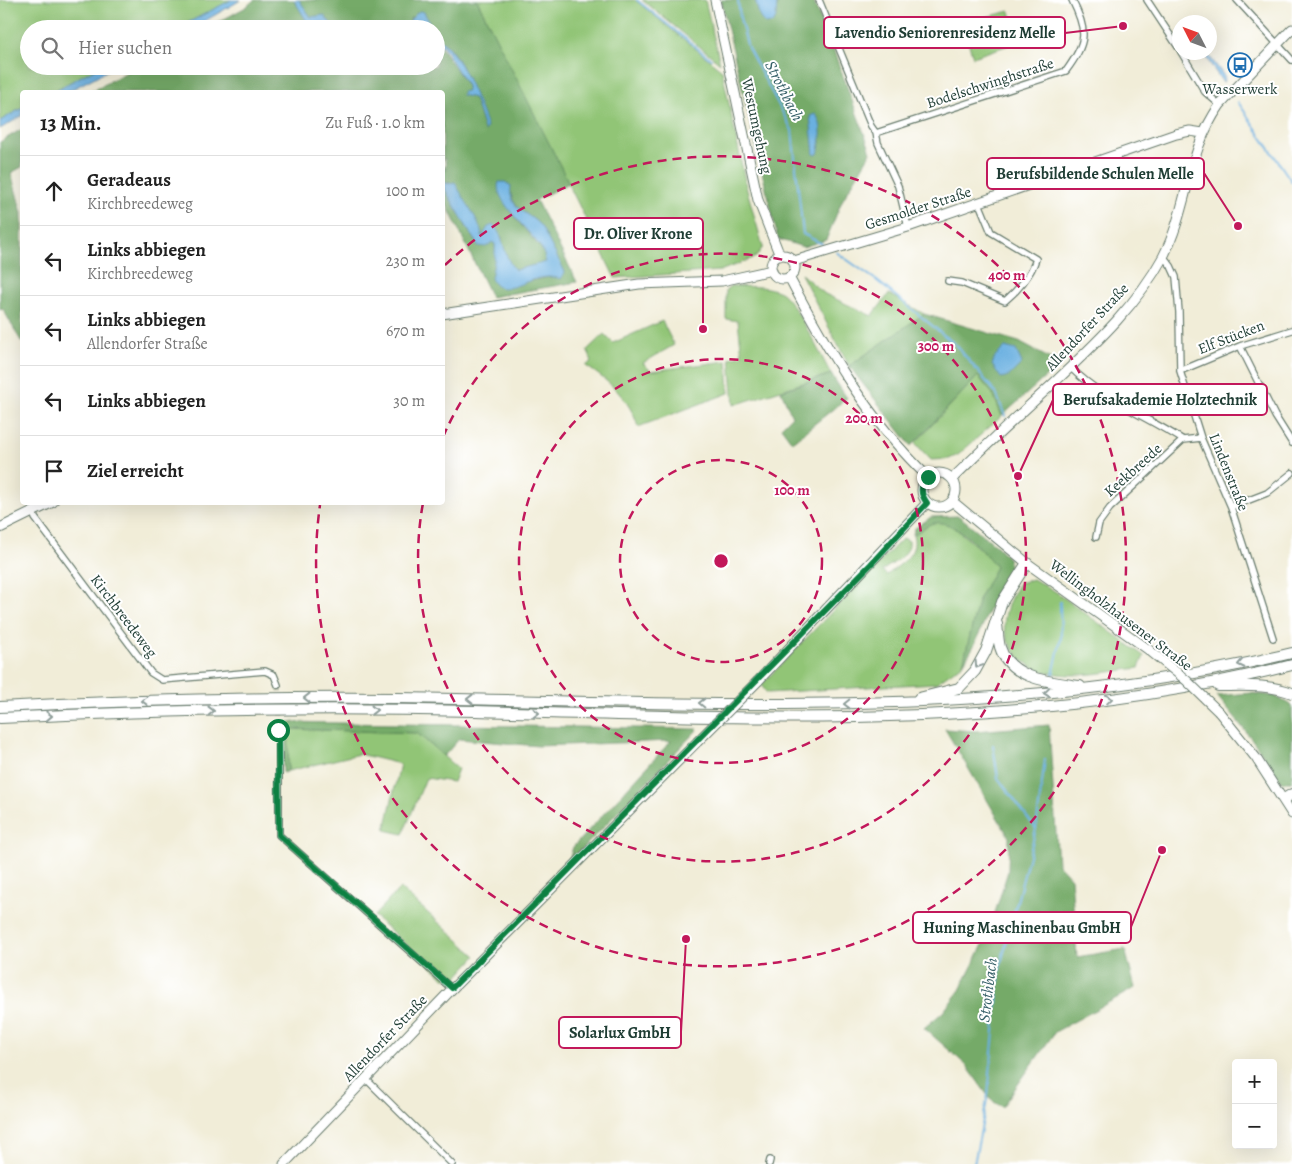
<!DOCTYPE html>
<html lang="de">
<meta charset="utf-8">
<style>
body{margin:0;font-family:Alegreya,serif;background:#f2f2f2;color:#222}
.controls{position:absolute;right:15px;bottom:15px;display:grid;overflow:hidden;border-radius:5px;box-shadow:0 5px 20px #0002}
.controls button{width:45px;height:45px;display:grid;place-items:center;padding:0;border:0;border-bottom:1px solid #e0e0e0;background:#fff;color:#222;font:25px sans-serif}
.compass{position:absolute;left:1172px;top:15px;width:45px;height:45px;border-radius:50%;background:#fff;box-shadow:0 5px 20px #0002;rotate:312deg}
.stop{position:absolute;width:15px;height:15px;margin:-11px;border:4px solid #0b8043;border-radius:50%;background:#fff}
.stop.end{background:#0b8043;border-color:#fff;box-shadow:0 1px 5px #0008}
.list{margin:0;padding:0;list-style:none}
h2{display:flex;justify-content:space-between;align-items:center;height:65px;margin:0;padding:0 20px;font-size:21px}
h2 small{font-size:16px;font-weight:400;color:#767676}
.list li{display:grid;grid-template-columns:32px 1fr auto;gap:15px;align-items:center;box-sizing:border-box;height:70px;padding:0 20px;border-top:1px solid #e0e0e0}
.list b{display:block;font-size:19px;white-space:nowrap}
.list p{margin:0;font-size:16px;white-space:nowrap;color:#767676}
.list em{font-size:16px;font-style:normal;color:#767676}
.icon{flex:none;width:28px;height:28px;fill:none;stroke:currentColor;stroke-width:2;stroke-linecap:round;stroke-linejoin:round}
.map{position:relative;flex:none;width:1292px;height:1164px;overflow:hidden}
.search{position:absolute;background:#fff;box-shadow:0 5px 20px #0002;left:20px;top:20px;width:425px;height:55px;display:flex;align-items:center;gap:12px;box-sizing:border-box;padding:0 18px;border-radius:28px;color:#767676;font-size:19px}
.panel{position:absolute;background:#fff;box-shadow:0 5px 20px #0002;left:20px;top:90px;width:425px;height:415px;border-radius:5px}
.map>svg:first-child{display:block}
.green{fill:#91c576;stroke:#588155}
.forest{fill:#74aa67;stroke:#4a744e;fill-rule:evenodd}
.water{fill:#6bb0e1;stroke:#45768a}
.lines{fill:none;stroke-linecap:round;stroke-linejoin:round}
.stream{stroke:#6bb0e1;stroke-width:2}
.street-tunnel{stroke:#c7cab7;stroke-width:5.5;stroke-dasharray:5.5 3;stroke-linecap:butt}
.street-casing{stroke:#687b6d;stroke-width:8}
.secondary-casing{stroke:#687b6d;stroke-width:11}
.highway-casing{stroke:#687b6d;stroke-width:12}
.street{stroke:#fff;stroke-width:5.5}
.secondary{stroke:#fff;stroke-width:9}
.highway{stroke:#fff;stroke-width:10}
.secondary-bridge-casing{stroke:#687b6d;stroke-width:11;stroke-linecap:butt}
.secondary-bridge{stroke:#fff;stroke-width:9}
.oneway{stroke:#8f9e9a}
.route{stroke:#0b8043;stroke-width:6}
.ring{fill:none;stroke:#c2185b;stroke-width:2.5;stroke-dasharray:9 6}
.labels{text-anchor:middle;dominant-baseline:central;stroke-width:4;stroke-linejoin:round;paint-order:stroke}
.street-label{font-size:15px;fill:#1f3d34;stroke:#fff}
.poi-label{font-size:15px;fill:#1f3d34;stroke:#fff}
.water-label{font-size:16px;font-style:italic;fill:#366068;stroke:#fff}
.centre{fill:#c2185b;stroke:#fff;stroke-width:2.5}
.ring-label{font-size:15px;text-anchor:middle;font-weight:bold;fill:#c2185b;stroke:#fff;stroke-width:4;stroke-linejoin:round;paint-order:stroke}
.leader{fill:none;stroke:#c2185b;stroke-width:2}
.callout-dot{fill:#c2185b;stroke:#fff;stroke-width:2}
.callout{fill:#fff;stroke:#c2185b;stroke-width:2}
.callout-label{font-size:16px;text-anchor:middle;font-weight:bold;fill:#1f3d34}
</style>
<div class="map">
<svg width="1292" height="1164" viewBox="0 0 1292 1164">
<rect width="100%" height="100%" fill="#fff"/>
<filter id="ink" filterUnits="userSpaceOnUse"><feTurbulence type="fractalNoise" baseFrequency=".02" numOctaves="2"/><feDisplacementMap in="SourceGraphic" scale="10" xChannelSelector="R" yChannelSelector="G"/><feConvolveMatrix kernelMatrix="1 2 1 2 8 2 1 2 1" color-interpolation-filters="sRGB"/></filter>
<filter id="wash" filterUnits="userSpaceOnUse"><feTurbulence type="fractalNoise" baseFrequency=".0096" numOctaves="4" result="noise"/><feDisplacementMap in="SourceGraphic" scale="20" xChannelSelector="R" yChannelSelector="G"/><feGaussianBlur stdDeviation="1.12" result="paint"/><feColorMatrix in="noise" values="0 0 0 0 0 0 0 0 0 0 0 0 0 0 0 0 0 1.4 0 .05"/><feComposite in="paint" operator="in"/></filter>
<g filter="url(#wash)">
<rect width="100%" height="100%" fill="#f1edd8"/>
<path class="green" d="M0 0H231L176 29H29V66H100L52 92H22V108L0 121Z
M477 0H635L722 70 747 190 763 247 756 257 720 271 615 278Z
M642 0H705L720 63Z
M1010 11 1018 42 973 57 962 23Z
M801 274 825 294 872 316 889 294 924 314 849 366Z
M731 286C747 287 766 285 780 292 794 299 822 358 831 374L734 405 730 358 742 355 738 321 726 319V291Z
M662 321 674 345 643 363 651 371 727 361 729 393 638 427C630 399 610 382 586 366L592 361 587 350 604 334 613 343Z
M978 376 993 394 1002 416 958 455 949 459 931 460 915 443Z
M933 522 950 524 987 555 996 567 979 598 963 664 936 683 767 693 761 685 903 538 909 541C911 555 892 563 882 571L887 575C900 564 919 554 913 535Z
M1033 579 1056 592 1144 656 1139 668C1095 673 1031 690 1008 641 999 622 1009 599 1019 583Z
M288 729 417 733 458 769 453 782 426 778 403 834 385 830 400 764 359 754 288 771Z
M400 888 476 956 455 979 444 978 374 916Z"/>
<path class="forest" d="M254 0H294L307 20 300 29H206L246 7Z
M299 0H477L569 183 536 200 577 282 491 297 443 197V186L475 242 488 245 492 242 495 244C496 249 494 270 492 274L507 288C525 280 546 280 565 272L542 228C531 212 517 217 510 191L499 193 516 219 543 251 547 262 515 270C506 260 502 250 502 237L485 232 482 237C481 218 462 202 456 184L443 182V165L446 171 445 158 443 160 442 92H90L138 66H306L310 69 326 66H436V43L439 44 467 86 469 95 474 98 485 132C479 108 461 47 436 38V29L411 17 410 20 415 29H331L332 25 311 18Z
M721 0H755L760 18 777 8V0H813L832 46 871 152 842 201 826 240 803 247 778 239ZM818 118 821 143 813 140V131Z
M22 129V167L11 173 22 213V343L3 309 0 310V142Z
M924 314 1019 342 1060 364 1002 416 993 394 978 376 911 446 849 366Z
M831 374 847 398 792 442 781 427 792 416 781 391Z
M959 516 997 546 1008 558 1010 568 991 605 975 644 963 664 979 598 996 567C985 552 953 518 934 523 927 524 919 532 913 535L914 529 931 517Z
M1251 693 1275 696 1292 706V782H1282L1251 738 1217 696Z
M282 722 698 729 568 864 573 847 671 741 538 746 459 739 444 756 417 733 289 729 288 771 283 773Z
M1049 725 1058 864 1071 878 1077 957 1125 949 1135 988 1055 1032 1002 1107 991 1100 966 1065 924 1028 943 1012 960 990 988 935 1008 871 1009 837 945 729 976 731Z"/>
<path class="water" d="M231 0H241L191 29H176Z
M294 0H299L311 17 324 15 332 25 331 29H300L306 20Z
M755 0H777L776 18 773 23 765 24 760 18Z
M419 11 424 12 433 29H415L410 20Z
M436 38C458 46 479 105 487 126L485 132 474 98 462 95V92L467 91V86L443 46 436 43Z
M1203 53H1207L1225 77 1223 83Z
M100 66H116L67 92H52Z
M22 108V116L0 129V121Z
M815 114C824 123 821 143 818 154L814 155 810 116Z
M443 180 446 184 455 182C462 198 481 221 482 237L488 227 493 225C506 237 501 253 515 270L546 262C545 259 544 254 543 251 535 235 491 199 499 182H505L511 186C507 210 532 213 542 228L565 272 561 279C537 271 518 290 502 288 496 287 493 283 491 278 493 269 496 253 495 244L492 242 486 247 478 246 443 186Z
M1005 347 1016 350 1022 363 1009 376 1001 378 992 365 995 357Z"/>
<g class="lines">
<path class="stream" d="M637 0 711 59
M738 0 740 18 748 48 792 130 803 234 822 244
M1238 102 1292 182
M442 171 444 175
M836 252 876 280 956 345 996 393 1005 416
M1053 675 1061 638 1060 602
M1036 829 1045 759
M974 1164 988 1095 1000 967 1036 829 998 778 993 745"/>
</g>
</g>
<g filter="url(#ink)">
<g class="lines">
<path class="street-tunnel" d="M278 685 279 730"/>
<g class="street-casing">
<path id="street" d="M819 0 871 126 876 133 878 143 898 186 908 227
M1147 0 1180 50
M1237 0 1292 60
M837 44 926 29
M1181 52 1205 92 1220 105
M876 133 1066 71C1087 42 1088 32 1072 0
M1163 256 1171 266 1176 277 1179 312 1180 371 1201 438 1231 507 1273 638
M948 281 962 283 1005 301C1017 291 1031 275 1036 259L991 232 979 203
M1240 346 1275 416 1292 443
M1070 367C1102 399 1145 416 1183 440
M1180 371 1240 346 1292 330
M1231 507 1267 493 1292 473
M33 511 35 518 151 673 162 680 265 671 274 675 278 685
M1096 537 1099 523 1110 508 1183 440 1201 438
M279 730V835L452 989
M366 1079 452 1164
M769 1164 770 1160"/>
</g>
<g class="secondary-casing">
<path id="secondary" d="M715 0 758 200 780 256
M771 267a12 12 0 1 1 24 0a12 12 0 1 1-24 0Z
M794 261 908 227 1176 134 1190 131 1203 133
M789 277C826 348 869 421 928 477
M442 314 639 284 722 281 772 270
M922 490a17 17 0 1 1 34 0a17 17 0 1 1-34 0Z
M952 479C986 445 1021 413 1057 380 1096 343 1137 305 1163 257 1189 207 1186 153 1220 105L1292 29
M952 501 1027 563 1149 650
M0 528 53 502
M758 681 927 503
M1219 712 1256 758 1292 814
M284 1164 452 989 697 742"/>
</g>
<g class="highway-casing">
<path id="highway" d="M997 624C998 631 998 640 1000 647 1010 680 1052 682 1080 686
M1218 686C1243 686 1269 684 1292 693
M919 698 959 688 975 671 986 651 1002 602 1027 563
M0 707C152 699 304 696 456 699 735 704 1018 719 1292 653
M0 718C158 710 317 707 475 711 747 718 1027 733 1292 665
M1284 799 1292 794"/>
</g>
<use href="#street" class="street"/>
<use href="#secondary" class="secondary"/>
<use href="#highway" class="highway"/>
<g class="secondary-bridge-casing">
<path id="secondary-bridge" d="M1149 650 1186 680 1219 712
M697 742 758 681"/>
</g>
<use href="#secondary-bridge" class="secondary-bridge"/>
</g>
<defs><path id="oneway-chevron" d="M-2-3.5L2.5 0L-2 3.5" fill="none" stroke-width="1.6" stroke-linecap="round" stroke-linejoin="round" transform="scale(1.25)"/></defs>
<g class="oneway">
<use href="#oneway-chevron" transform="translate(1241 664) rotate(168)"/>
<use href="#oneway-chevron" transform="translate(978 665) rotate(121)"/>
<use href="#oneway-chevron" transform="translate(1047 693) rotate(174)"/>
<use href="#oneway-chevron" transform="translate(307 698) rotate(-180)"/>
<use href="#oneway-chevron" transform="translate(470 699) rotate(-179)"/>
<use href="#oneway-chevron" transform="translate(1109 699) rotate(-7)"/>
<use href="#oneway-chevron" transform="translate(145 701) rotate(179)"/>
<use href="#oneway-chevron" transform="translate(702 703) rotate(-179)"/>
<use href="#oneway-chevron" transform="translate(847 704) rotate(179)"/>
<use href="#oneway-chevron" transform="translate(374 710)"/>
<use href="#oneway-chevron" transform="translate(211 711) rotate(-1)"/>
<use href="#oneway-chevron" transform="translate(536 713) rotate(1)"/>
<use href="#oneway-chevron" transform="translate(49 716) rotate(-2)"/>
</g>
</g>
<g class="lines" filter="url(#ink)">
<path class="route" d="M278 730 279 835 452 988 871 564 927 503C920 494 920 485 928 477"/>
</g>
<g class="ring">
<circle cx="721" cy="561" r="101"/>
<circle cx="721" cy="561" r="202"/>
<path d="M443 437A304 304 0 1 1 423 503"/>
<path d="M445 265A405 405 0 1 1 320 505"/>
</g>
<defs>
<g id="bus-ring" transform="scale(1.25)"><circle r="9.5" fill="#fff" stroke="#1f6fb2" stroke-width="1.5"/><path d="M-5-6H5V4H4V6H2V4H-2V6H-4V4H-5ZM-3.5-4V0h7V-4ZM-3.5 1.2v1.5H-2V1.2ZM2 1.2v1.5H3.5V1.2Z" fill="#1f6fb2"/></g>
</defs>
<g fill-rule="evenodd">
<use href="#bus-ring" x="1240" y="65"/>
</g>
<g class="labels">
<g class="street-label">
<text transform="translate(990 83) rotate(-18)">Bodelschwinghstraße</text>
<text transform="translate(757 126) rotate(78)">Westumgehung</text>
<text transform="translate(918 208) rotate(-18)">Gesmolder Straße</text>
<text transform="translate(1087 327) rotate(-47)">Allendorfer Straße</text>
<text transform="translate(1231 337) rotate(-21)">Elf Stücken</text>
<text transform="translate(1133 470) rotate(-42)">Keekbreede</text>
<text transform="translate(1229 472) rotate(68)">Lindenstraße</text>
<text transform="translate(1121 615) rotate(37)">Wellingholzhausener Straße</text>
<text transform="translate(124 616) rotate(53)">Kirchbreedeweg</text>
<text transform="translate(385 1038) rotate(-46)">Allendorfer Straße</text>
</g>
<g class="poi-label">
<text x="1240" y="89">Wasserwerk</text>
</g>
<g class="water-label">
<text transform="translate(784 91) rotate(63)">Strothbach</text>
<text transform="translate(988 990) rotate(-83)">Strothbach</text>
</g>
</g>
<circle cx="721" cy="561" r="8" class="centre"/>
<g class="ring-label">
<text x="1007" y="280">400 m</text>
<text x="936" y="351">300 m</text>
<text x="864" y="423">200 m</text>
<text x="792" y="495">100 m</text>
</g>
<path class="leader" d="M1123 26L1065 33M1238 226L1204 173M703 329L703 234M1018 476L1053 400M1162 850L1131 927M686 939L681 1032"/>
<g class="callout-dot">
<circle cx="1123" cy="26" r="5"/>
<circle cx="1238" cy="226" r="5"/>
<circle cx="703" cy="329" r="5"/>
<circle cx="1018" cy="476" r="5"/>
<circle cx="1162" cy="850" r="5"/>
<circle cx="686" cy="939" r="5"/>
</g>
<g class="callout">
<rect x="824" y="17" width="241" height="31" rx="5"/>
<rect x="987" y="158" width="217" height="31" rx="5"/>
<rect x="574" y="218" width="129" height="31" rx="5"/>
<rect x="1053" y="384" width="214" height="31" rx="5"/>
<rect x="913" y="912" width="218" height="31" rx="5"/>
<rect x="559" y="1017" width="122" height="31" rx="5"/>
</g>
<g class="callout-label">
<text x="945" y="38">Lavendio Seniorenresidenz Melle</text>
<text x="1095" y="179">Berufsbildende Schulen Melle</text>
<text x="638" y="239">Dr. Oliver Krone</text>
<text x="1160" y="405">Berufsakademie Holztechnik</text>
<text x="1022" y="933">Huning Maschinenbau GmbH</text>
<text x="620" y="1038">Solarlux GmbH</text>
</g>
</svg>
<div class="controls">
<button>+</button>
<button>−</button>
</div>
<svg class="compass" viewBox="-18 -18 36 36"><path d="M0-13l5 13h-10z" fill="#e53935"/><path d="M0 13l5-13h-10z" fill="#767676"/></svg>
<div class="stop" style="left:278px;top:730px"></div>
<div class="stop end" style="left:928px;top:477px"></div>
<div class="search"><svg class="icon" aria-label="search" viewBox="0 0 24 24"><circle cx="10" cy="10" r="6"/><path d="M15 15l6 6"/></svg>Hier suchen</div>
<section class="panel">
<h2>13 Min.<small>Zu Fuß · 1.0 km</small></h2>
<ul class="list">
<li><svg class="icon" aria-label="ahead" viewBox="0 0 24 24"><path d="M12 20V5M6 11l6-6 6 6"/></svg><div><b>Geradeaus</b><p>Kirchbreedeweg</p></div><em>100 m</em></li>
<li><svg class="icon" aria-label="left" viewBox="0 0 24 24"><path d="M17 20v-9H6M10 6l-5 5 5 5"/></svg><div><b>Links abbiegen</b><p>Kirchbreedeweg</p></div><em>230 m</em></li>
<li><svg class="icon" aria-label="left" viewBox="0 0 24 24"><path d="M17 20v-9H6M10 6l-5 5 5 5"/></svg><div><b>Links abbiegen</b><p>Allendorfer Straße</p></div><em>670 m</em></li>
<li><svg class="icon" aria-label="left" viewBox="0 0 24 24"><path d="M17 20v-9H6M10 6l-5 5 5 5"/></svg><div><b>Links abbiegen</b></div><em>30 m</em></li>
<li><svg class="icon" aria-label="arrive" viewBox="0 0 24 24"><path d="M6 21V4h12l-3 4 3 4H6"/></svg><div><b>Ziel erreicht</b></div></li>
</ul>
</section>
</div>
